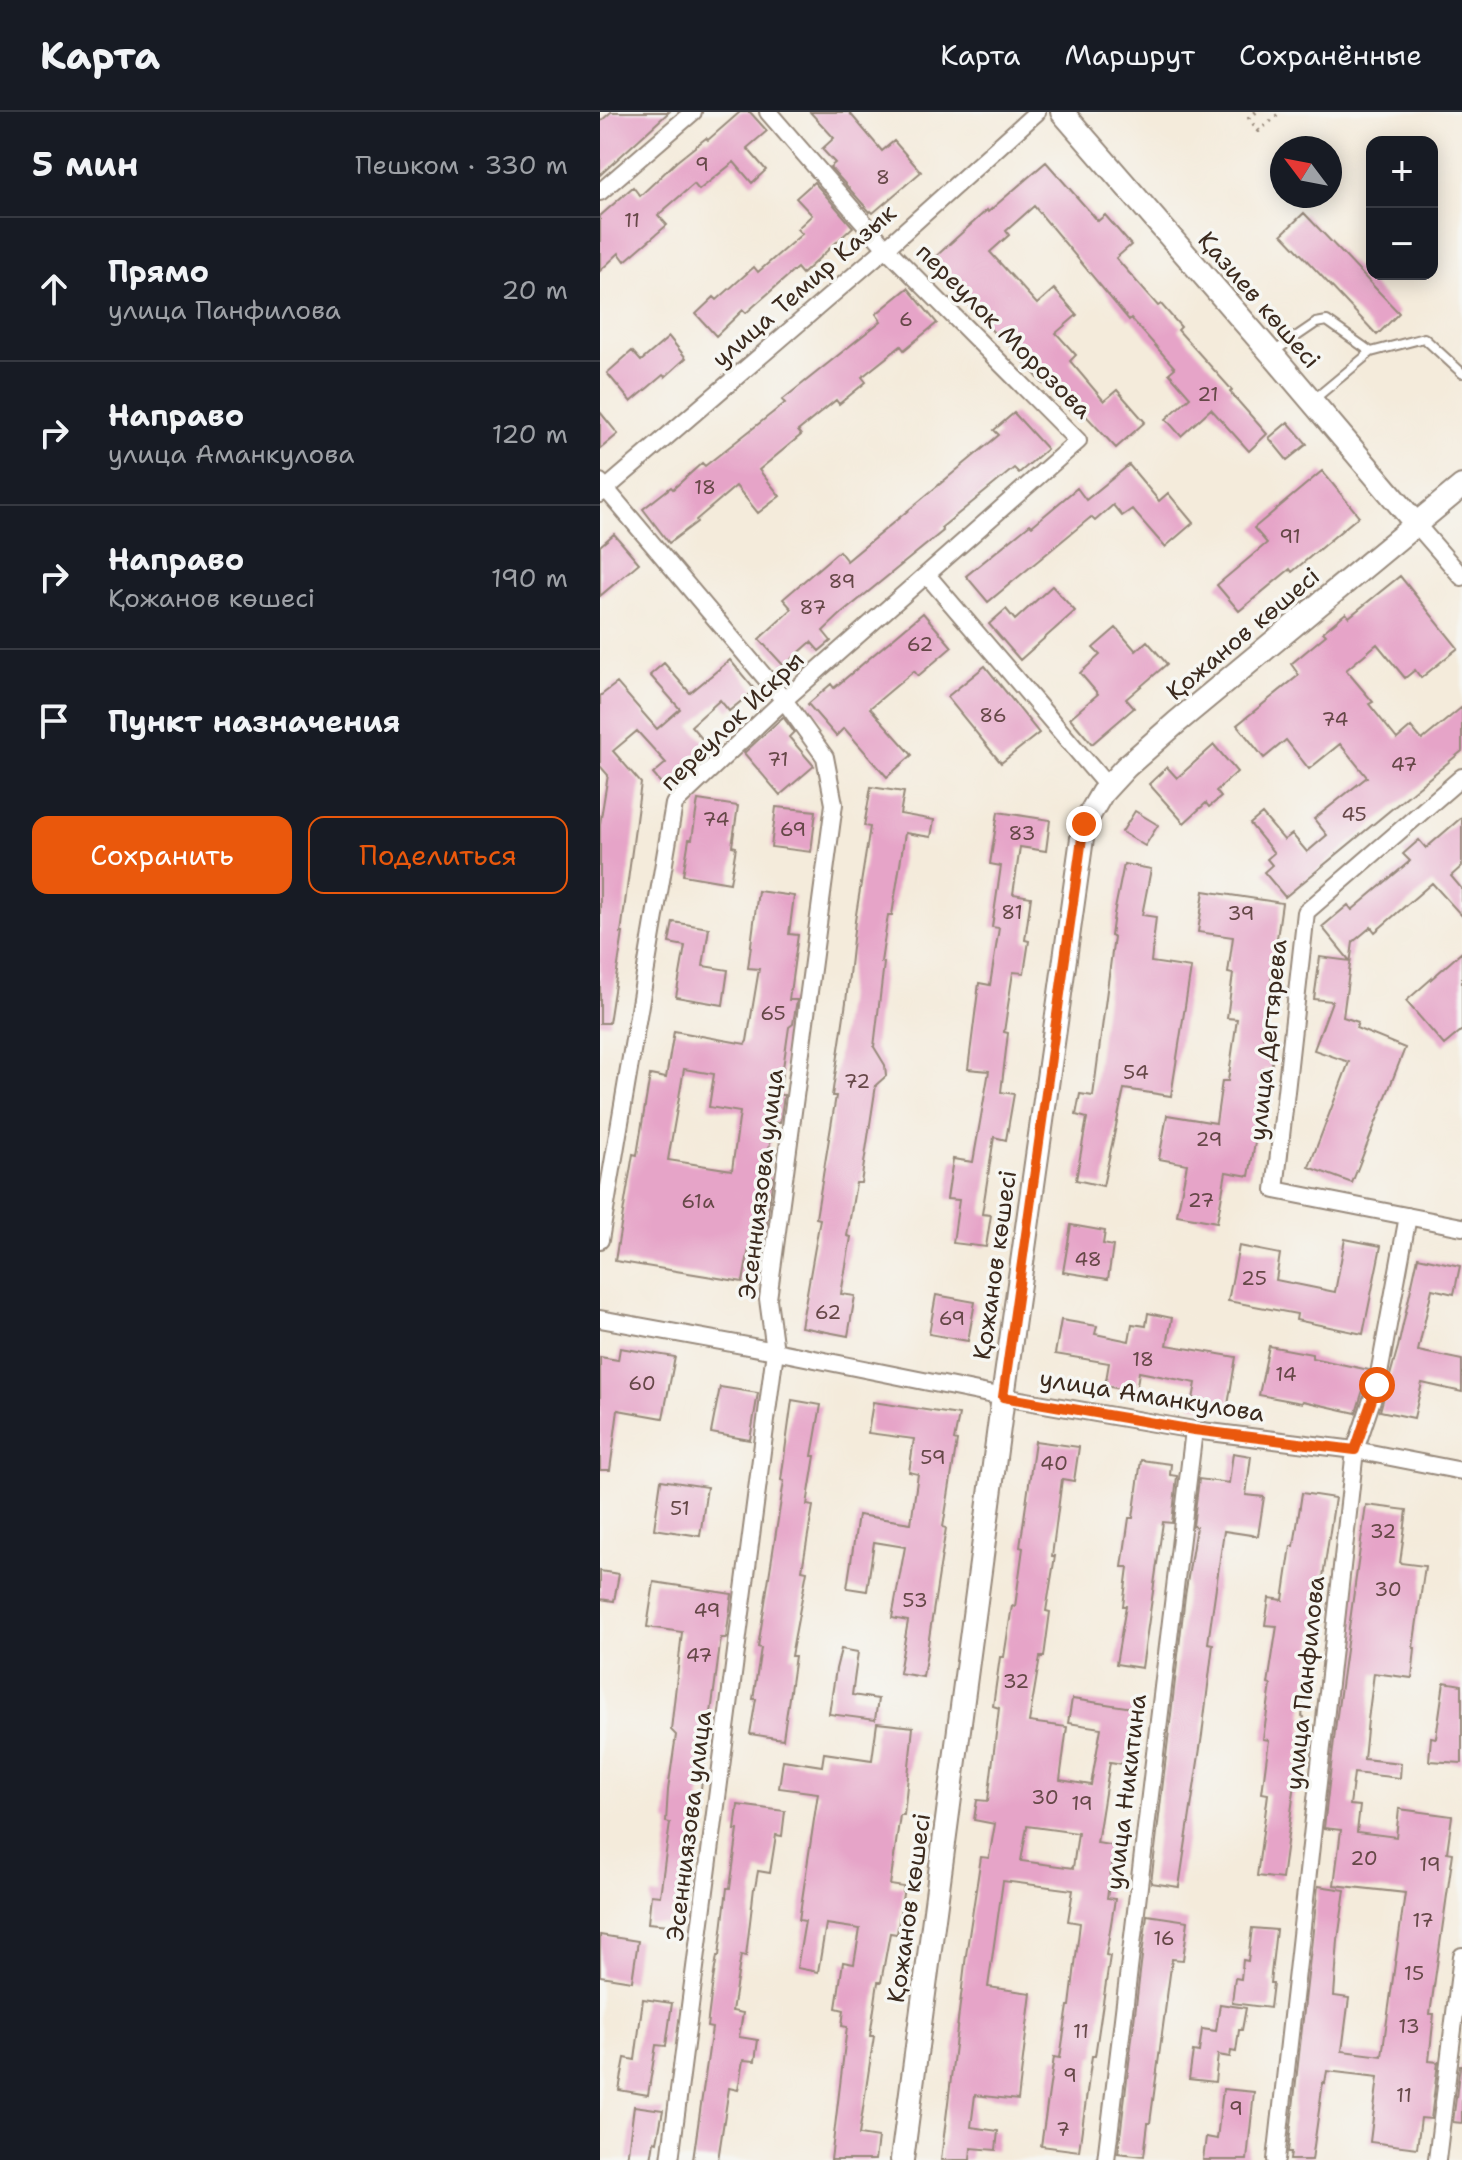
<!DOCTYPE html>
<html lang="ru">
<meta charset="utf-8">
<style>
body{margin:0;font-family:"Shantell Sans",sans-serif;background:#242831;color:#f1f3f6}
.controls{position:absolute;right:24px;top:24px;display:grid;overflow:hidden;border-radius:16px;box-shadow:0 4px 20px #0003}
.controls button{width:72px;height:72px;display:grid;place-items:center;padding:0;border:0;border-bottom:2px solid #363941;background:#171b24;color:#f1f3f6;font:40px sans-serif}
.compass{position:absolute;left:670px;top:24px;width:72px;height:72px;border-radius:50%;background:#171b24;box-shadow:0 4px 20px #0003;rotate:302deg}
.stop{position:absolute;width:24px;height:24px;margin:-18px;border:6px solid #ea580c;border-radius:50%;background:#fff}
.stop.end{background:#ea580c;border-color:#fff;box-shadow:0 2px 8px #0008}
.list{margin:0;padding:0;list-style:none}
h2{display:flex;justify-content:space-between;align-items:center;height:104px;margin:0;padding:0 32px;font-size:34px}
h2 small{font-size:26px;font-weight:400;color:#9ea1a6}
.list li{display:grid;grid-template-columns:52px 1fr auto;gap:24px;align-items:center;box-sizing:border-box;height:144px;padding:0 32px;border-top:2px solid #363941}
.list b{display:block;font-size:30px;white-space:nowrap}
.list p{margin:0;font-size:26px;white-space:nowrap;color:#9ea1a6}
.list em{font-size:26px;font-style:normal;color:#9ea1a6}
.actions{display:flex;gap:16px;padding:24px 32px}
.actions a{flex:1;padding:18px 0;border:2px solid #ea580c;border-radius:16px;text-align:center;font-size:28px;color:#ea580c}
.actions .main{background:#ea580c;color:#fff}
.icon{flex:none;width:44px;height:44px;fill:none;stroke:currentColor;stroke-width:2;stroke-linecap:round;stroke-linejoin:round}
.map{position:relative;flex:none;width:862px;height:2048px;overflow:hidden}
header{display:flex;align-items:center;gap:48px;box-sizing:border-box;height:112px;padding:0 40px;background:#171b24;border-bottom:2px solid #363941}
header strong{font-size:38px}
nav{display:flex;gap:44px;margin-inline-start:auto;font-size:28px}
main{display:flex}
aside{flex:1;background:#171b24}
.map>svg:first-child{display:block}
.building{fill:#e6a4c8;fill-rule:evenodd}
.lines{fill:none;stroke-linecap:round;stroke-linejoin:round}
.lane-casing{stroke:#988a7c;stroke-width:12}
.street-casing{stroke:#988a7c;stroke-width:20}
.secondary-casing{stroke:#988a7c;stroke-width:26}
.path{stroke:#988a7c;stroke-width:4;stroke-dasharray:2 6;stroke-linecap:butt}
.lane{stroke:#fff;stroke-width:8}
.street{stroke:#fff;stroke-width:16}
.secondary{stroke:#fff;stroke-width:22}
.route{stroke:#ea580c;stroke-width:10}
.labels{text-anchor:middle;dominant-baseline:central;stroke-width:7;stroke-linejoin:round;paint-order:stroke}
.number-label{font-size:20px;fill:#664848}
.street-label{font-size:24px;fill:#3b2a1e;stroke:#f6f6f2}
</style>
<header>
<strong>Карта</strong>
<nav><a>Карта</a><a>Маршрут</a><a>Сохранённые</a></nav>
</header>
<main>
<aside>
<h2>5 мин<small>Пешком · 330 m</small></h2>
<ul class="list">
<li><svg class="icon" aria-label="ahead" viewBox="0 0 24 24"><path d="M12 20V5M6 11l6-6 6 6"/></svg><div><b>Прямо</b><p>улица Панфилова</p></div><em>20 m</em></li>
<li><svg class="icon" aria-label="right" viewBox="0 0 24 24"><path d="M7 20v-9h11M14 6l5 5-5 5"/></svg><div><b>Направо</b><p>улица Аманкулова</p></div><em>120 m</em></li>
<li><svg class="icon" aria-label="right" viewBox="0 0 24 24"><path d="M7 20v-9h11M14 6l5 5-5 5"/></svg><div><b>Направо</b><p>Қожанов көшесі</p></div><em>190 m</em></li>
<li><svg class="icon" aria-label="arrive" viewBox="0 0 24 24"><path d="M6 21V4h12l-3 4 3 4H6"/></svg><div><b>Пункт назначения</b></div></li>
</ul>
<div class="actions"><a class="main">Сохранить</a><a>Поделиться</a></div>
</aside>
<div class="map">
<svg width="862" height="2048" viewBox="0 0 862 2048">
<rect width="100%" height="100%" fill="#f6f6f2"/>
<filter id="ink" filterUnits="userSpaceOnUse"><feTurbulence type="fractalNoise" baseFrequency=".0125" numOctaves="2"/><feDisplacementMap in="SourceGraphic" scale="16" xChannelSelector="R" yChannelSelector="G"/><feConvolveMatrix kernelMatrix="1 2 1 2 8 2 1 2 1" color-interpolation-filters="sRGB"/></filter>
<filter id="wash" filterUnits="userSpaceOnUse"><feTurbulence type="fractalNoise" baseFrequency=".006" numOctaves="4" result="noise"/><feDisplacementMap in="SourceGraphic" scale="32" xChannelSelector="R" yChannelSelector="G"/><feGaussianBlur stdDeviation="1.8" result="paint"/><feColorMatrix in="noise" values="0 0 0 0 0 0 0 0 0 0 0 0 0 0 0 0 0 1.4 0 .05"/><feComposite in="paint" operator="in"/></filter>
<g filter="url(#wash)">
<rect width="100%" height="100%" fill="#f4ebdb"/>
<g id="blocks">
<path class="building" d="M11 0H69L0 63V10Z
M140 0H150L167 19 147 36 166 58 152 71 134 50 99 78 94 72 58 103 67 113 25 149 19 141 0 159V104L33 75 40 84 76 50 106 26 108 28Z
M210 0H249L282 39 294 29 321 60 273 101 271 99 270 100 230 55 235 51 222 37 234 26Z
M446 50 498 109 505 103 531 133 516 146 558 194 561 192 581 215 578 218 632 278 630 280 667 322 649 339 611 297 581 324 566 307 590 285 569 261 575 256 531 206 529 208 434 94 406 119 409 123 390 140 437 192 454 177 477 203 456 221 476 243 470 249 504 289 517 278 545 310 516 336 476 293 470 298 446 270 443 272 399 220 396 223 367 191 370 188 333 147 387 98 388 100Z
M214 70 253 115 202 162 197 156 146 201 143 198 116 224 96 202 114 185 117 188 154 155 158 160 202 122 197 117 212 103 196 86Z
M704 101 799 201 777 223 682 122Z
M308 176 337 211 304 238 301 234 262 265 266 270 239 292 236 288 198 319 201 323 159 358 180 384 158 401 136 374 96 408 97 410 69 431 43 397 71 375 73 377 102 351 105 354 185 291 182 288 281 209 276 202Z
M69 225 86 246 65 265 63 263 31 290 7 261 32 239 41 249Z
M0 300 18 322 0 337Z
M414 301 447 337 419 361 414 356 341 416 343 419 241 502 223 519 231 529 219 539 211 530 184 554 159 527 192 497 183 487 239 439 247 449 399 323 394 318Z
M688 310 707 332 687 348 669 326Z
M529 353 559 389 568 381 593 411 565 435 532 397 522 404 513 393 495 409 491 405 388 490 366 464 430 412 432 414 477 376 486 388Z
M722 359 759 404 692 460 690 457 639 499 617 473 667 431 654 416Z
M14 422 39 451 0 484V434Z
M800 464 858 536 821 566 815 558 805 566 777 532 746 558 773 590 769 592 797 627 811 615 822 628 862 595V639L685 785 664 760 672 753 667 747 674 741 650 712 662 702 684 728 692 722 707 740 727 723 714 707 767 665 740 632 709 657 686 628 664 646 637 613 699 563 691 552 726 523 723 520 746 501 749 505Z
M452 474 475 499 420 548 389 512 406 497 415 508Z
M323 501 352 535 318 564 314 559 270 596 312 643 287 665 244 616 236 624 208 592 231 572 234 576Z
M516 516 536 539 547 529 567 552 526 587 534 596 492 632 470 606 498 582 480 561 500 543 493 536Z
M130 548 155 578 129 599 120 588 91 614 111 637 66 677 53 662 66 651 37 619 13 639 41 671 21 821H23L9 911H0V712L8 663 0 654V584L17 571 57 617 80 597 50 563 64 551 90 581Z
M385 554 439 621 401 651 347 585Z
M183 605 194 620 189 625 214 654 180 683 144 641Z
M614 633 637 660 616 679 621 685 609 695 606 691 584 711 549 672 567 655 577 666Z
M271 675 304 680 300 702 334 708 331 725 305 721 292 803H288L281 850 284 851 274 935 285 953 286 964 276 973 261 1071H256L247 1124 251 1125 241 1182 255 1184 248 1224 201 1215 220 1107 216 1106 236 984H232L246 890 255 809 270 715 264 714Z
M98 688 138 694 132 734 136 735 130 771 83 763 89 727H92Z
M176 695 216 699 211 740 171 735Z
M535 699 558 713 545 734 522 720Z
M398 700 450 708 446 739 420 735 413 782 431 785 425 828 429 829 424 861 413 860 404 920 408 921 401 980 414 982 406 1028 394 1025 382 1102 391 1103 386 1135 353 1131 359 1088 347 1087 353 1047 373 1050 389 959 368 957 379 871 390 873 399 816 392 815 401 754 390 752Z
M862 705V754L851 764 862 777V804L832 771 775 820 771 815 753 830 743 905 758 910 756 916 805 936 752 1071 709 1055 749 950 714 938 732 889 714 887 720 845 750 849 722 815 748 793 752 798 810 749 803 742 819 728 826 736Z
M524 752 551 757 542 803 556 805 551 850 591 856 571 984 524 977 503 1074 476 1068 487 1006 476 1003 480 982 493 984 514 825 511 824 514 802Z
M158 779 194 784 189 822 198 823 189 888H197L193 912 189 915 179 983H184L180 1011H173L165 1064 173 1065 166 1116 153 1114 143 1170 15 1149 33 1042 37 1043 50 963 66 966 74 919 145 932 147 929 159 857 148 856ZM84 957 114 962 109 995 140 1000 132 1058 68 1048Z
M604 779 682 791 663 925 675 926 671 958 664 957 655 1018 657 1019 649 1064 626 1060 617 1110 577 1103 587 1052 559 1047 567 1003 616 1011 622 969H628L637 907 627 906 633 862 628 861 633 825 598 820Z
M73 810 109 816 103 854 128 858 123 893 76 885 85 834 69 831Z
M862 840V918L844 933 806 889Z
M471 1113 505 1119 503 1132 513 1134 508 1167 463 1160Z
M745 1127 781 1134 763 1222 696 1208 697 1202 628 1189 639 1134 680 1142 676 1168 735 1180Z
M818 1145 860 1154 854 1182 832 1177 818 1239 862 1248V1280L822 1271 814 1306 780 1299 798 1235Z
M336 1183 375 1190 368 1229 329 1222Z
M548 1201 572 1206 567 1233 636 1245 627 1299 592 1293 596 1271 539 1260 536 1280 505 1274 509 1251 455 1242 461 1208 497 1214 495 1222 529 1229 532 1212 546 1214Z
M669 1234 712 1242V1246L769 1258 756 1301 703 1289 702 1291 659 1283Z
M20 1236 75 1245 63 1306 18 1298 10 1358H0V1245L18 1248Z
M120 1275 158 1281 150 1328 111 1321Z
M192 1288 221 1293 212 1344H215L207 1393 213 1394 202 1458 207 1459 191 1544H195L183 1627 150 1622 156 1587H153L161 1536 158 1535 184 1369 181 1368Z
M273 1290 359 1303 354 1328 357 1329 343 1415 346 1416 323 1565 299 1561 308 1509 292 1506 305 1435 274 1430 267 1479 247 1476 258 1403 311 1411 318 1362 309 1360 314 1327 268 1321Z
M435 1329 479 1335 474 1369 462 1367 452 1444H455L446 1499 450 1500 444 1545H440L429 1610 467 1615 460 1668 491 1673 501 1616 468 1611 472 1587 540 1597 529 1653 510 1650 497 1731 515 1734 507 1786 515 1787 506 1843 510 1844 495 1944H492L479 2039 441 2034 454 1945 460 1946 468 1894H470L480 1811 468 1809 473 1778 403 1769 388 1875 431 1881 418 1988 375 1983 371 2015 398 2019 396 2038 371 2036 370 2048H341L366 1843 381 1745 389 1746 395 1712 374 1708 377 1688 388 1689 399 1596 393 1594 400 1545H404L412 1494 415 1495 423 1436 420 1435ZM427 1714 478 1721 473 1756 421 1749Z
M633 1341 651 1344 646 1383 664 1385 658 1424 624 1419 608 1531 613 1532 602 1623 579 1775 551 1771 585 1484 596 1415 593 1414 599 1367 629 1371Z
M541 1348 571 1352 570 1363 577 1364 572 1411 563 1410 542 1556 516 1552 526 1494H523L528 1455H522L529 1406H533Z
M61 1368 107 1375 100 1424 54 1417Z
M702 1381 735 1386 702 1604 704 1605 682 1767 657 1764 668 1682 662 1681 669 1628 663 1627 671 1573 668 1572 677 1514 665 1513 669 1486 683 1488 691 1434H694Z
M766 1393 807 1398 800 1451 825 1454 813 1536H815L812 1566 774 1561 768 1608 764 1647 801 1651 800 1666 754 1661 750 1693 760 1694 757 1720 796 1725 799 1697 852 1704 847 1740 853 1741 830 1902H834L829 1949 838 1950 831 2007 821 2006 817 2036 770 2030 778 1965 727 1959 725 1971 723 1970 712 2048H690L691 2040H688L718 1774 745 1778 738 1828 734 1884 749 1886 742 1939 782 1944 805 1781 734 1773 741 1718 724 1716 736 1610Z
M0 1459 19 1462 14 1489 0 1487Z
M54 1470 132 1482 126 1526H121L96 1714 86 1767 81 1814 48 1811 51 1783 60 1784 70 1711 66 1710 68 1678 76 1623 71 1618 82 1520 47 1515Z
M241 1537 258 1540 252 1583 278 1587 275 1608 229 1602 236 1557Z
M844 1570 862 1573V1651L829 1649 831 1625 836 1626Z
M277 1611 313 1615 304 1703H300L290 1773 304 1775 297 1822 290 1821 281 1870H278L270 1924H274L259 2023 278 2026 275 2048H231L247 1915 242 1914 244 1898 236 1896 243 1850 254 1852 260 1817 226 1812 218 1860 197 1856 205 1809 199 1808 218 1681 179 1676 183 1648 222 1654 224 1641 272 1648Z
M138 1693 185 1699 182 1724 176 1723 170 1761 158 1759 155 1776H154L146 1844 141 1843 132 1899 143 1901 139 1925 158 1928 155 1949 143 1948 138 1978 129 1976 118 2048H93L112 1916 107 1915 113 1868 117 1844H119L127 1776H130L138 1718H135Z
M547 1803 588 1809 583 1848 572 1847 550 2011H548L544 2044 518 2041Z
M652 1816 676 1818 670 1871H673L670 1896 632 1891 635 1866 641 1867 643 1848 648 1849Z
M0 1823 38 1829 32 1869 0 1864Z
M43 1887 72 1891 66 1934 56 1933 48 1983 19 1978 25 1946 35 1948Z
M620 1892 646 1896 642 1918H639L636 1940 631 1939 630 1945 618 1943 615 1970 589 1967 593 1939 599 1940 602 1917 616 1919Z
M860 1953H862V2011L853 2010Z
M623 1977 654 1980 647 2048H603L606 2025 617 2027Z
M34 1994 63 1998 57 2030 54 2029 51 2048H27Z"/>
</g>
</g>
<g filter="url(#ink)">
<use href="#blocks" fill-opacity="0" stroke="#988a7c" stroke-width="2"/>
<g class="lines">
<g class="lane-casing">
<path id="lane" d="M672 241 716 211 727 209 771 240
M712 289 771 240 824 226 862 261"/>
</g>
<g class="street-casing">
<path id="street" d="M0 80 93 0
M0 370 184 588 225 645 234 692 168 1187 175 1239 70 2048
M0 382 286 136 437 0
M816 412 862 465
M327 463 508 675
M862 665 706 800 675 1078 862 1115
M0 1128 74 692 184 588 478 329 286 136 168 0
M0 1207 175 1239 403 1285 594 1318 755 1338 862 1359
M506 2048 594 1318
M676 2048 755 1338 777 1273 808 1104
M837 2048 862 1844"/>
</g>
<g class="secondary-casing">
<path id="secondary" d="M462 0 671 241 816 412
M302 2048 403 1285 484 712 502 681 526 655 577 610 862 374"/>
</g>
<path class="path" d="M656 0 649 6 659 19 681 0"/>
<use href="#lane" class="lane"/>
<use href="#street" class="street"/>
<use href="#secondary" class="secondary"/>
</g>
</g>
<g class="lines" filter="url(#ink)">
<path class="route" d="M484 712 403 1285 594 1318 755 1338 777 1273"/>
</g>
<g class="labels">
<g class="number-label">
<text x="102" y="52">9</text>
<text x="283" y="65">8</text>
<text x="32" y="108">11</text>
<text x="306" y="207">6</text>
<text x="608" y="282">21</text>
<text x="105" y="375">18</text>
<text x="690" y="424">91</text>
<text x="242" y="469">89</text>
<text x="213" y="495">87</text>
<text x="320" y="532">62</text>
<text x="393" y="603">86</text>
<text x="735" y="607">74</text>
<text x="178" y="647">71</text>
<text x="804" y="652">47</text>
<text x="754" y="702">45</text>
<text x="116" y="707">74</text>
<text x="193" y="717">69</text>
<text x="422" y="721">83</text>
<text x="412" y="800">81</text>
<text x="641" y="801">39</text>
<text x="173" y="901">65</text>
<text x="536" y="960">54</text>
<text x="257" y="969">72</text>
<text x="609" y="1027">29</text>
<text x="601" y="1088">27</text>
<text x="98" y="1089">61а</text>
<text x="488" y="1147">48</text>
<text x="654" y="1166">25</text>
<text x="228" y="1200">62</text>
<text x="352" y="1206">69</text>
<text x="543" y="1247">18</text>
<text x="686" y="1262">14</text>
<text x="42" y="1271">60</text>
<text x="333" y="1345">59</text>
<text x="454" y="1351">40</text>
<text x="80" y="1396">51</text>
<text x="783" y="1419">32</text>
<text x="788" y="1477">30</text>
<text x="315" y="1488">53</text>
<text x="107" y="1498">49</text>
<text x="99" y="1543">47</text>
<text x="416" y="1569">32</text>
<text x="445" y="1685">30</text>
<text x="482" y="1691">19</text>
<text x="764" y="1746">20</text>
<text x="830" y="1752">19</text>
<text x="823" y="1808">17</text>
<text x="564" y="1826">16</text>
<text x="814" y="1861">15</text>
<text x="809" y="1914">13</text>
<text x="481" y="1919">11</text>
<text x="470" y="1963">9</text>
<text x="804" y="1983">11</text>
<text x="636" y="1996">9</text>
<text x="463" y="2017">7</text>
</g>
<g class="street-label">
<text transform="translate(204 174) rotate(-41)">улица Темир Казык</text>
<text transform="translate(659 188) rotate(49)">Қазиев көшесі</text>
<text transform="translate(404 219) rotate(45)">переулок Морозова</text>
<text transform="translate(643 522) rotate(-40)">Қожанов көшесі</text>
<text transform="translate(132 609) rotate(-44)">переулок Искры</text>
<text transform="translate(668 928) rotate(-84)">улица Дегтярева</text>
<text transform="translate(161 1072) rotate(-83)">Эсенниязова улица</text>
<text transform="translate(395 1153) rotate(-82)">Қожанов көшесі</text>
<text transform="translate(552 1284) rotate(9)">улица Аманкулова</text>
<text transform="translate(705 1571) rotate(-84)">улица Панфилова</text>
<text transform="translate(526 1680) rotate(-83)">улица Никитина</text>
<text transform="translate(89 1714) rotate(-83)">Эсенниязова улица</text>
<text transform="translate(309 1796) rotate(-82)">Қожанов көшесі</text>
</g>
</g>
</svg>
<div class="controls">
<button>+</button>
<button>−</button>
</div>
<svg class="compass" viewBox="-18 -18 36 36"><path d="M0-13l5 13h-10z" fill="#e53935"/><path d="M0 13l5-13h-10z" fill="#9ea1a6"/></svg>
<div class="stop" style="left:777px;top:1273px"></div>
<div class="stop end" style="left:484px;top:712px"></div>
</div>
</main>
